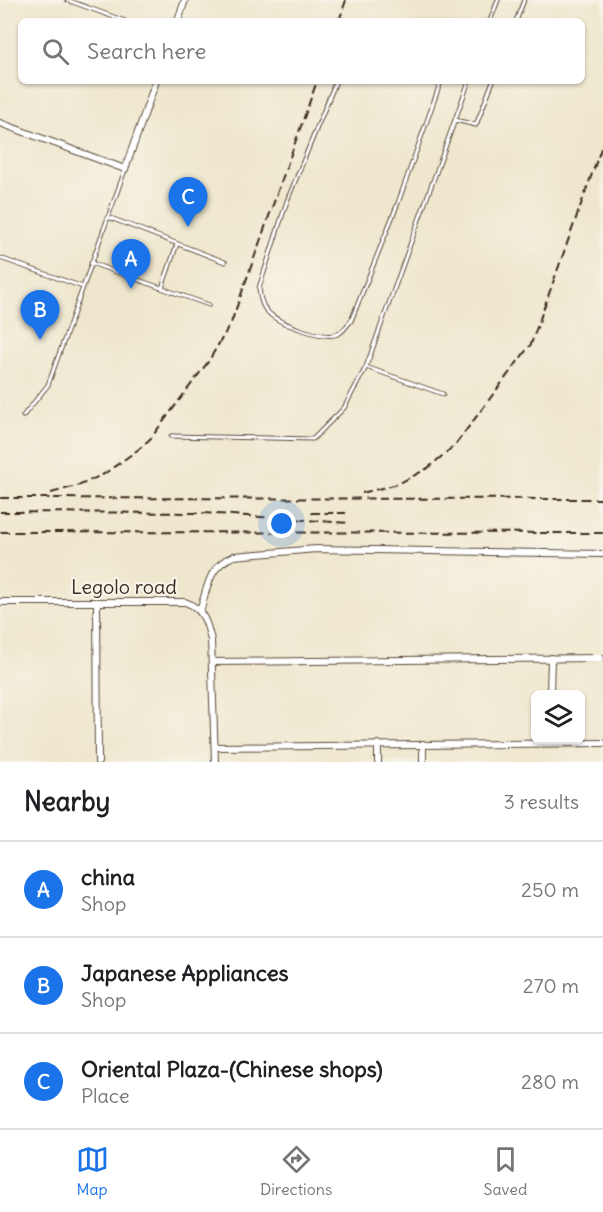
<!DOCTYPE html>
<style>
body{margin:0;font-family:Delius,sans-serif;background:#f2f2f2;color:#202124}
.controls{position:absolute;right:18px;bottom:18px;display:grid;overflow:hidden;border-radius:9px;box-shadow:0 2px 4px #0004}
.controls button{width:54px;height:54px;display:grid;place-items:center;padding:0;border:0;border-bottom:2px solid #e0e0e0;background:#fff;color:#202124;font:30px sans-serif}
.you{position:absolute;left:282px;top:524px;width:21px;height:21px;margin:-15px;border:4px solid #fff;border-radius:50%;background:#1a73e8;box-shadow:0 0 0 9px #1a73e833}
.badge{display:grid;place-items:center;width:39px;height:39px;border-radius:50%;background:#1a73e8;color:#fff;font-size:20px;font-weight:700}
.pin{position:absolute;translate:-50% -50px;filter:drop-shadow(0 2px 3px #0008)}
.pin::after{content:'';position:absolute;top:32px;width:21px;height:18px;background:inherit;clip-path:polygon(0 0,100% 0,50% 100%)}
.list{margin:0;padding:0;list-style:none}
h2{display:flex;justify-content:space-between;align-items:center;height:78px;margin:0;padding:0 24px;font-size:26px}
h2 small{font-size:20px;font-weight:400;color:#757577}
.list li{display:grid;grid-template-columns:39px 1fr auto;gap:18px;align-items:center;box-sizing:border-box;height:96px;padding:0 24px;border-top:2px solid #e0e0e0}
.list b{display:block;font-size:22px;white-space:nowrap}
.list p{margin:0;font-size:20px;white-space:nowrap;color:#757577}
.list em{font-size:20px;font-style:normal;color:#757577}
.icon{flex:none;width:33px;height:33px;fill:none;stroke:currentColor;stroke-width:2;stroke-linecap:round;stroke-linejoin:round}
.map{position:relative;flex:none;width:603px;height:762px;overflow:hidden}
.search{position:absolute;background:#fff;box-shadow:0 2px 4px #0004;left:18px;right:18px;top:18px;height:66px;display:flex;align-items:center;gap:15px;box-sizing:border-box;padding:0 21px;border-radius:9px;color:#757577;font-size:22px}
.sheet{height:366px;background:#fff}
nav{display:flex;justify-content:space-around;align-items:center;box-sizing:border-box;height:84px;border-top:2px solid #e0e0e0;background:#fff;font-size:16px;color:#757577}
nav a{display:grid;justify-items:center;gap:3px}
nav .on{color:#1a73e8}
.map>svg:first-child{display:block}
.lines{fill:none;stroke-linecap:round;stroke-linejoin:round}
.service-casing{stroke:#564638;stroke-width:5}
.minor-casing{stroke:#564638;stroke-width:8}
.service{stroke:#fff;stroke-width:3}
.minor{stroke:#fff;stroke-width:6}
.rail{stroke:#3b2a1e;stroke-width:2;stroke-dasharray:9 4.5;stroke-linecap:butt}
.labels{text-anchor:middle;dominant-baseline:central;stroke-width:4.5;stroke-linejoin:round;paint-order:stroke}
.street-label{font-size:20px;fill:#3b2a1e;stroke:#f7f3e8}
</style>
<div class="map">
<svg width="603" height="762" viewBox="0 0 603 762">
<rect width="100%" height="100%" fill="#f7f3e8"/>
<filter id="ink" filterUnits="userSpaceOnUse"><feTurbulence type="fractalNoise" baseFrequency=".0167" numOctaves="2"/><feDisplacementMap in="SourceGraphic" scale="12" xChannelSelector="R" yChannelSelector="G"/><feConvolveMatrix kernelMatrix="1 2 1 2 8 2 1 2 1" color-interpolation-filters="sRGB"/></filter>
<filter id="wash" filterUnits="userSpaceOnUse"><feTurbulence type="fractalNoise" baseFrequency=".008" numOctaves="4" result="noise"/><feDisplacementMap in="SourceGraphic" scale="24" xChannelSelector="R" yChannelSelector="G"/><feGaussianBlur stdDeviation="1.35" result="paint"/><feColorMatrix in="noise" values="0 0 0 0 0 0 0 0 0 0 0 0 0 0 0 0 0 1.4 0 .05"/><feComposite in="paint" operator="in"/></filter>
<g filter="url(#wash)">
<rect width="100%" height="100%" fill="#efe7cd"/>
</g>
<g filter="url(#ink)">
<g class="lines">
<g class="service-casing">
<path id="service" d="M67 0 125 21
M490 21 498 0
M516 21 524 0
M336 81 287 201 259 288C260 296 261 305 267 311 276 323 323 340 338 334 343 332 347 325 351 321L398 203 441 81
M430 81 440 85
M455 120 476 125 493 81
M108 217 225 262
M0 258 83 287
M91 263 209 305
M162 288 177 244
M366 367 443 394
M23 416 48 385 125 170
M171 436 313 439 344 408 366 367 469 81"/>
</g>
<g class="minor-casing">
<path id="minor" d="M178 21 185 0
M0 123 125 169 156 81
M0 602H185C203 608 207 623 211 640L215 762
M97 603 98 762
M200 612C207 588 209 565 234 556L316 549 603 554
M212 662 601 658
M550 694 551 658
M215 747 603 743
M378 762V744
M423 762V744"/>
</g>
<use href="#service" class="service"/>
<use href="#minor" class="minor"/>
<path class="rail" d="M339 21 346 0
M51 493 80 485 104 474 139 449 151 438 208 362 231 323 317 81
M362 493 398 484 428 468 455 445 531 344 603 143
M0 498 603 499
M0 512 203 513 349 523
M311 513H346
M0 532 603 533"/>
</g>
</g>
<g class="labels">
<g class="street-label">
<text x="124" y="586">Legolo road</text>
</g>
</g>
</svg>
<div class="controls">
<button><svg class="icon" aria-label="layers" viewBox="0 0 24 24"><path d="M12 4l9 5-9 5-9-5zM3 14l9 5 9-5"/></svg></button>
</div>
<div class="you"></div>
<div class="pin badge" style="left:131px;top:289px">A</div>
<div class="pin badge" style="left:40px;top:340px">B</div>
<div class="pin badge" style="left:188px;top:227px">C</div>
<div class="search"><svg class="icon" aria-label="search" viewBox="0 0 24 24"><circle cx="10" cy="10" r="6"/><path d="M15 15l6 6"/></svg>Search here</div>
</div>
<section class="sheet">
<h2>Nearby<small>3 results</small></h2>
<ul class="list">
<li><span class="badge">A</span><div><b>china</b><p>Shop</p></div><em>250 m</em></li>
<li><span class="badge">B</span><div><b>Japanese Appliances</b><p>Shop</p></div><em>270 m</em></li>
<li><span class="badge">C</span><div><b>Oriental Plaza-(Chinese shops)</b><p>Place</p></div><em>280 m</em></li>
</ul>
</section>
<nav>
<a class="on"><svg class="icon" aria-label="map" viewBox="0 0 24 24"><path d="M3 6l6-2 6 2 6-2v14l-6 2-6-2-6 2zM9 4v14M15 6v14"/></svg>Map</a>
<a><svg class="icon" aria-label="directions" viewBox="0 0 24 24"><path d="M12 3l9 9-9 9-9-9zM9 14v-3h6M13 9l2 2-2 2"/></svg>Directions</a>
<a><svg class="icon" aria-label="saved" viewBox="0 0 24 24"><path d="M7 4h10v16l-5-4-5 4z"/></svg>Saved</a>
</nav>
